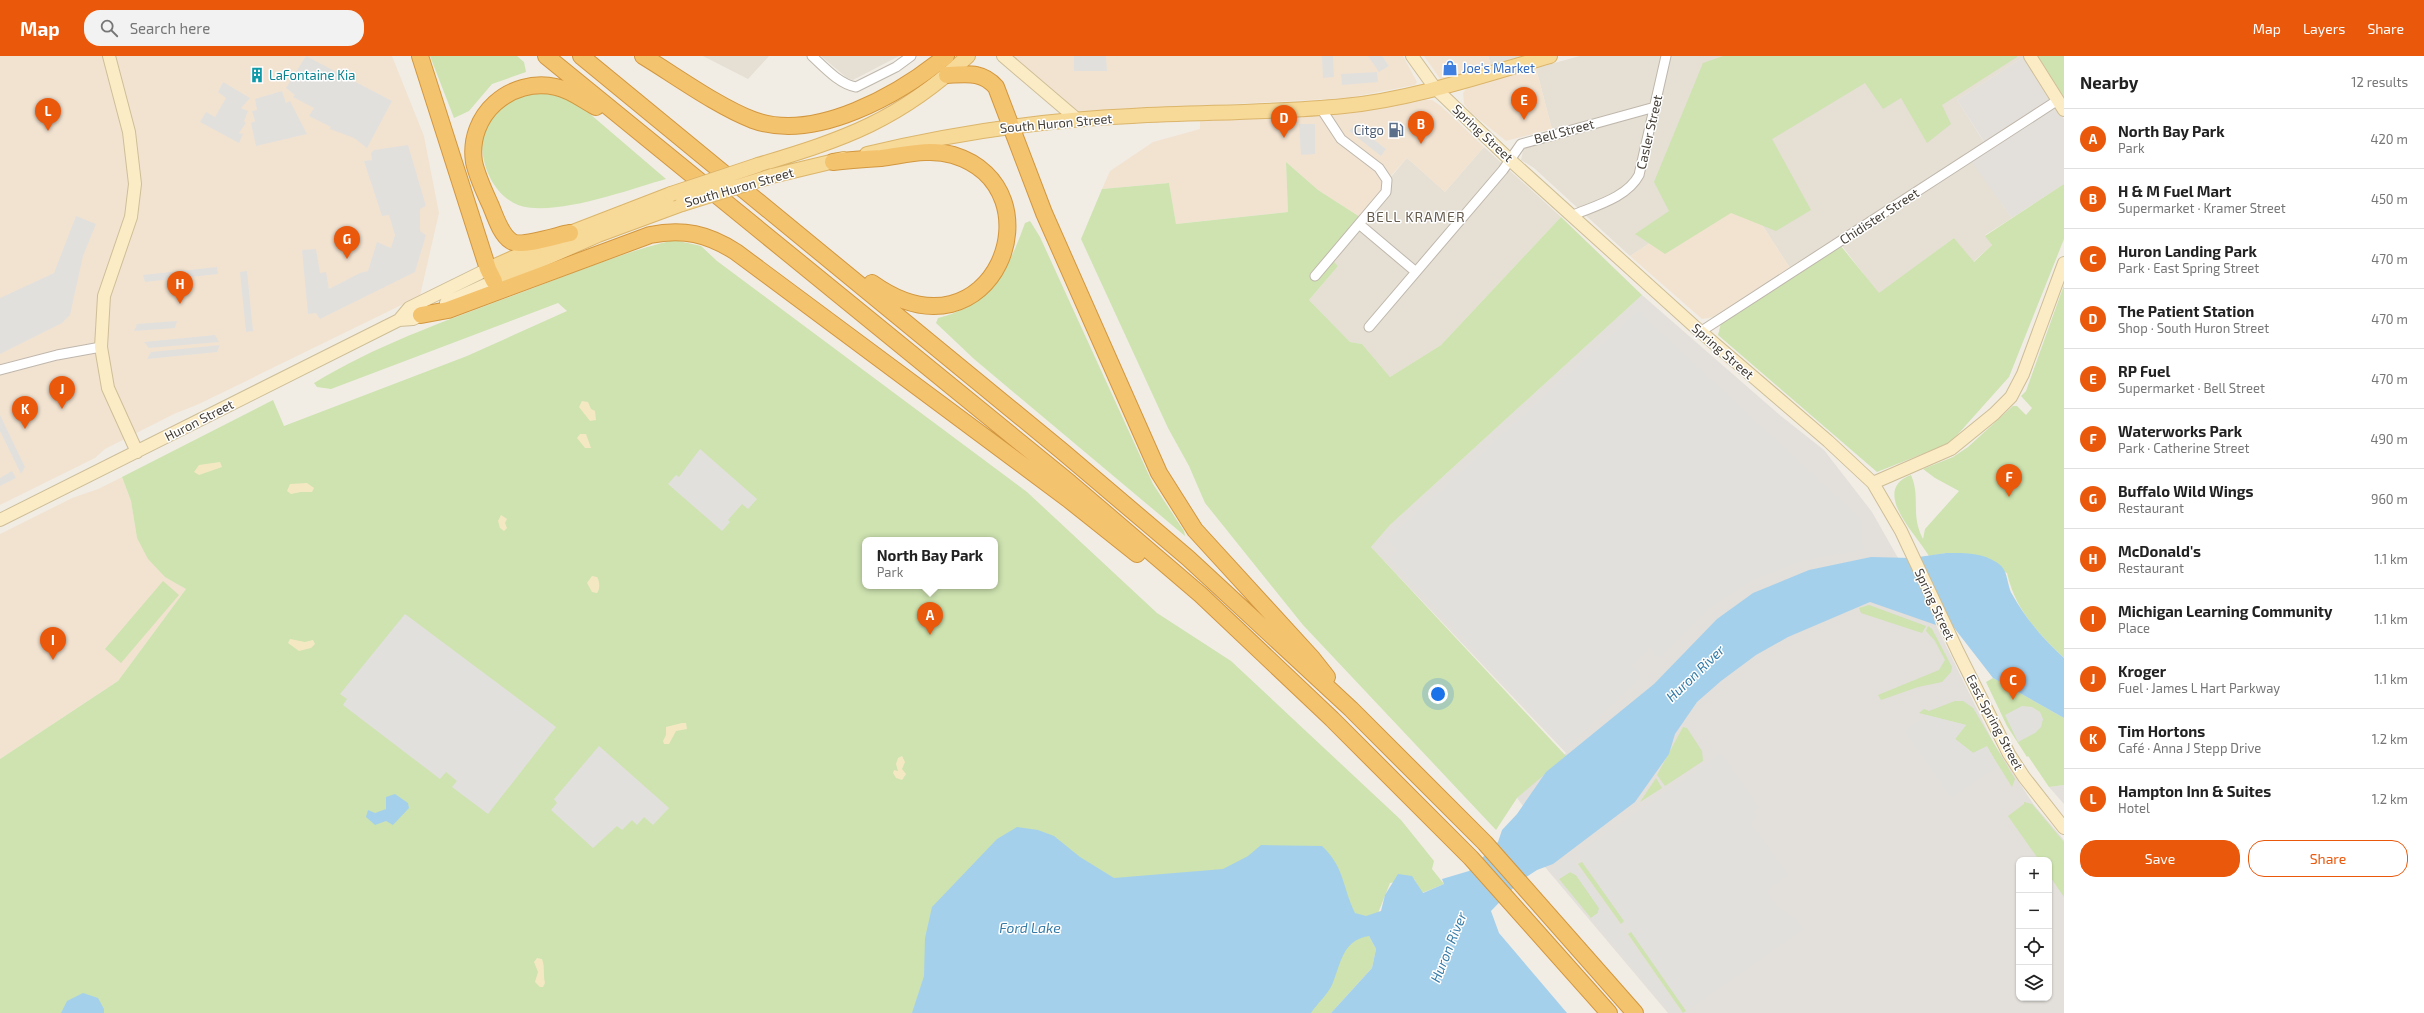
<!DOCTYPE html>
<meta charset="utf-8">
<style>
body{margin:0;font-family:"Exo 2",sans-serif;background:#f2f2f2;color:#222}
.controls{position:absolute;right:12px;bottom:12px;display:grid;overflow:hidden;border-radius:8px;box-shadow:0 1px 3px #0004}
.controls button{width:36px;height:36px;display:grid;place-items:center;padding:0;border:0;border-bottom:1px solid #e0e0e0;background:#fff;color:#222;font:20px sans-serif}
.you{position:absolute;left:1438px;top:638px;width:14px;height:14px;margin:-10px;border:3px solid #fff;border-radius:50%;background:#1a73e8;box-shadow:0 0 0 6px #1a73e833}
.badge{display:grid;place-items:center;width:26px;height:26px;border-radius:50%;background:#ea580c;color:#fff;font-size:13px;font-weight:700}
.pin{position:absolute;translate:-50% -33px;filter:drop-shadow(0 1px 2px #0008)}
.pin::after{content:'';position:absolute;top:21px;width:14px;height:12px;background:inherit;clip-path:polygon(0 0,100% 0,50% 100%)}
.popup{position:absolute;left:862px;top:481px;width:136px;height:52px;box-sizing:border-box;display:grid;place-content:center;border-radius:8px;background:#fff;filter:drop-shadow(0 1px 3px #0005);font-size:13px;white-space:nowrap;color:#767676}
.popup b{font-size:15px;color:#222}
.popup::after{content:'';position:absolute;left:50%;top:100%;margin-left:-8px;border:8px solid transparent;border-top-color:#fff}
.list{margin:0;padding:0;list-style:none}
h2{display:flex;justify-content:space-between;align-items:center;height:52px;margin:0;padding:0 16px;font-size:17px}
h2 small{font-size:13px;font-weight:400;color:#767676}
.list li{display:grid;grid-template-columns:26px 1fr auto;gap:12px;align-items:center;box-sizing:border-box;height:60px;padding:0 16px;border-top:1px solid #e0e0e0}
.list b{display:block;font-size:15px;white-space:nowrap}
.list p{margin:0;font-size:13px;white-space:nowrap;color:#767676}
.list em{font-size:13px;font-style:normal;color:#767676}
.actions{display:flex;gap:8px;padding:12px 16px}
.actions a{flex:1;padding:9px 0;border:1px solid #ea580c;border-radius:16px;text-align:center;font-size:14px;color:#ea580c}
.actions .main{background:#ea580c;color:#fff}
.icon{flex:none;width:22px;height:22px;fill:none;stroke:currentColor;stroke-width:2;stroke-linecap:round;stroke-linejoin:round}
.map{position:relative;flex:none;width:2064px;height:957px;overflow:hidden}
header{display:flex;align-items:center;gap:24px;box-sizing:border-box;height:56px;padding:0 20px;background:#ea580c;color:#fff}
header strong{font-size:19px}
nav{display:flex;gap:22px;margin-inline-start:auto;font-size:14px}
.search{width:280px;height:36px;background:#f2f2f2;display:flex;align-items:center;gap:10px;box-sizing:border-box;padding:0 14px;border-radius:16px;color:#767676;font-size:15px}
main{display:flex}
aside{flex:1;background:#fff}
.map>svg:first-child{display:block}
.residential{fill:#e5dfd4}
.commercial{fill:#f2e3d1}
.industrial{fill:#e3dfda;fill-rule:evenodd}
.green{fill:#cee3b0;fill-rule:evenodd}
.sand{fill:#f4e8c3}
.parking{fill:#e2e0dd}
.water{fill:#a5d0eb}
.lines{fill:none;stroke-linecap:round;stroke-linejoin:round}
.street-casing{stroke:#bfb7ac;stroke-width:11}
.secondary-casing{stroke:#cebe97;stroke-width:14}
.primary-casing{stroke:#dbb56a;stroke-width:16}
.highway-casing{stroke:#d2973f;stroke-width:18}
.street{stroke:#fff;stroke-width:9}
.secondary{stroke:#fbecc6;stroke-width:12}
.primary{stroke:#f7d998;stroke-width:14}
.highway{stroke:#f4c36e;stroke-width:16}
.primary-bridge-casing{stroke:#dbb56a;stroke-width:16;stroke-linecap:butt}
.primary-bridge{stroke:#f7d998;stroke-width:14}
.labels{text-anchor:middle;dominant-baseline:central;stroke-width:3;stroke-linejoin:round;paint-order:stroke}
.shop-label{font-size:13px;fill:#366cbe;stroke:#fff;text-anchor:start}
.culture-label{font-size:13px;fill:#0d838f;stroke:#fff;text-anchor:start}
.street-label{font-size:13px;fill:#433d35;stroke:#fff}
.service-label{font-size:13px;fill:#4e5e75;stroke:#fff;text-anchor:end}
.neighbourhood-label{font-size:14px;letter-spacing:1px;fill:#655b4d;stroke:#fff}
.water-label{font-size:14px;font-style:italic;fill:#367ba7;stroke:#fff}
</style>
<header>
<strong>Map</strong>
<div class="search"><svg class="icon" aria-label="search" viewBox="0 0 24 24"><circle cx="10" cy="10" r="6"/><path d="M15 15l6 6"/></svg>Search here</div>
<nav><a>Map</a><a>Layers</a><a>Share</a></nav>
</header>
<main>
<div class="map">
<svg width="2064" height="957" viewBox="0 0 2064 957">
<rect width="100%" height="100%" fill="#f1ede5"/>
<path class="residential" d="M703 0H769L748 23Z
M821 0H899L853 24 847 22Z
M1488 0H1523L1491 9Z
M1580 0H2025L1957 44 1984 86 1966 97 2012 162 1985 179 1992 189 1973 206 1954 182 1879 238 1836 182 1790 212 1737 130 1630 200 1534 112 1521 104 1524 91 1554 81 1536 12Z
M1484 91 1561 161 1441 289 1390 321 1362 288 1350 286 1309 244 1338 210 1333 206 1378 153 1390 135 1391 121 1407 102 1445 136Z"/>
<path class="commercial" d="M0 0H392L424 80 439 157 420 240 199 348 174 358 105 393 95 402 0 449Z
M1007 0H1403L1417 26 1415 29 1347 42 1081 56 1072 53Z
M1424 0H1488L1491 9 1441 24Z
M1536 12 1552 73 1506 85 1471 57 1464 48 1463 37 1467 31Z
M1425 44H1432L1441 50 1484 91 1445 136 1407 102 1390 121 1376 142 1360 161 1318 134 1286 106 1288 156 1176 168 1169 127 1102 133 1110 115 1153 86 1200 73V63L1312 60 1360 56Z
M1737 130 1790 212 1715 261 1702 263 1630 200Z
M122 421 131 445 137 482 165 520 186 533 118 625 0 703V478L72 442 98 433Z"/>
<path class="industrial" d="M2025 0 2064 63V128L2012 162 1971 105 1989 93 1957 44Z
M1642 239 1781 360 1824 394 1872 456 1936 569 1994 688 2034 749 2064 784V957H1668L1545 811 1541 774 1517 742 1566 697 1371 491 1390 469ZM2019 804H2049V942H2019Z
M2064 729V748L2049 731Z"/>
<path class="green" d="M430 0H517L524 6 526 16 492 28 469 55 454 62Z
M1723 0H2017V1L1942 49 1951 68 1927 87 1901 42 1883 53 1865 27 1772 83 1811 154 1776 175 1731 157 1665 198 1635 178 1669 155 1654 126 1703 7Z
M2038 0H2064V41Z
M532 36 556 38 583 52 666 123C630 133 553 162 518 149 489 137 475 96 486 68 488 62 497 53 501 49 508 43 523 39 532 36Z
M1286 106 1318 134 1360 161 1328 200 1338 210 1309 244 1350 286 1362 288 1390 321 1441 289 1561 161 1642 239 1390 469 1371 491 1566 700 1517 742 1496 774 1303 569 1205 447 1189 410 1168 372 1081 183 1102 133 1169 127 1176 168 1288 156Z
M2064 128V183L2009 321 1950 387 1877 416 1718 279 1721 267 1840 189 1879 237 1954 182 1974 206 1992 189 1985 180Z
M1030 165 1040 181 1153 428 1184 475 1185 480 974 303 936 267 938 262C991 249 1008 214 1025 167Z
M674 184 701 190 717 205 1027 436 1157 557 1231 605 1401 764 1434 805 1432 813 1444 828 1422 837 1414 823 1390 827 1369 880 1376 893 1372 912 1331 957H0V703L118 625 186 533 165 521 148 503 137 482 131 445 122 421 273 344 284 370 467 300 567 255 558 247 331 333 317 331 314 327C377 288 458 260 528 234 576 216 624 196 674 184ZM865 484H995V530H865Z
M2064 229V602C2038 578 2015 553 2007 517L1946 497 1929 500C1916 478 1870 434 1911 419 1921 442 1910 458 1923 483L1925 473 1959 435 1935 422 1923 413 1953 401 1968 391 2013 350H2017L2026 359 2032 352 2021 340 2026 335Z
M163 525 179 539 121 607 105 593Z
M1869 549 1926 570 1922 577 1861 557 1859 552Z
M1928 570 1932 573 1952 611 1951 616 1942 626 1918 631 1881 644 1878 639 1939 614 1945 604 1935 585 1926 575Z
M1993 622 2064 662V729L2049 731 2028 700 2027 701 2007 670 1986 626Z
M1955 645H1963L1973 652 2015 723 2012 731 1987 691 1973 697 1955 683 1966 669 1919 657 1924 653 1929 655Z
M1683 671 1687 672 1702 695 1703 705 1665 730 1657 719Z
M1656 722 1662 732 1640 746Z
M2024 746 2032 748 2064 786V841L2049 819V804H2039L2008 760 2024 748Z
M1582 806 1624 865 1621 868 1578 808Z
M1570 816 1576 819 1599 852 1598 857 1591 862 1559 823Z
M1631 876 1686 955 1683 957 1628 878Z"/>
<path class="sand" d="M582 345 588 346 591 353 595 355 596 364 590 365 579 351Z
M580 378H586L591 392H585L577 382Z
M220 406 222 411 199 419 194 416 199 409Z
M307 427 314 432 312 436H301L291 438 287 435 290 428Z
M501 459 507 463 505 467 507 472 504 475 500 472 498 465Z
M592 520 597 521C600 526 600 533 597 537L592 536 587 527Z
M290 583 305 586 313 584 315 588 311 592 299 595 288 587Z
M682 667H686L687 673 676 675 669 688H664L663 685 666 679V671Z
M902 700 905 706 902 713 906 718 902 724 896 722 893 717 894 714 898 715 896 708 898 702Z
M537 902 542 903C545 910 543 919 545 927L543 931H540L535 926 538 916 534 906Z"/>
<path class="parking" d="M306 0 392 45 367 92 354 82 330 73 328 76 331 71 309 60 314 52 293 41 295 39 286 32Z
M1074 0H1106L1107 15H1074Z
M1322 0H1333L1334 21 1323 22Z
M1368 0H1382L1389 10 1379 16Z
M1377 16 1378 26 1342 29 1341 18Z
M223 26 250 42 241 52 248 55 244 65 246 67 239 77 243 78 239 87 200 66 206 56 215 61 226 42 218 36Z
M282 35 286 47 290 45 307 78 256 90 251 67 255 65 252 55 257 54 255 43Z
M1299 68H1315V98L1301 99Z
M1355 69 1386 93 1381 100 1349 75Z
M408 89 426 150 420 153V175L426 179 415 216 320 263 316 257 308 258 302 194 316 193 320 217 326 216 329 233 360 217 368 215 377 186 391 192 395 179 389 159 382 160 364 105 372 104 371 97 374 94Z
M76 160 96 168 83 200 70 259 62 267 0 298V242L54 217Z
M217 211 218 218 145 226 143 219Z
M247 215 253 275 246 276 240 216Z
M1638 255 1861 463 1863 494 1801 505 1749 526 1709 553 1659 603 1650 592 1632 609 1641 621 1566 693 1389 502 1397 494 1387 483Z
M177 265 175 272 134 275 137 268Z
M215 279 219 286 149 292 144 286Z
M220 289 217 296 147 303 151 296Z
M0 359 25 411 21 418 0 375Z
M700 393 757 443 748 453 742 448 728 464 730 466 722 475 668 428 676 419 679 421Z
M12 415 16 422 0 430V422Z
M405 558 556 671 488 758 452 731 457 725 446 716 440 723 343 649 347 643 340 638Z
M2022 650 2032 651 2040 656 2043 663 2041 671 2035 677 2018 686 2005 659Z
M1926 659 1966 669 1955 683 1973 697 1987 690 1998 710 1951 742 1904 675Z
M599 690 669 752 653 769 644 761 637 769 632 764 622 774 617 770 593 792 551 754 557 747 554 743Z
M1721 697 1759 751 1754 755 1758 760 1750 766 1788 819 1767 835 1777 850 1797 864 1804 873 1687 955 1577 797Z
M1570 800 1681 957H1671L1591 862 1598 857 1599 852 1576 819 1570 816 1559 823 1551 814Z"/>
<path class="water" d="M1946 497C1964 497 1980 496 1996 506 2009 513 2006 527 2012 538 2026 563 2043 583 2064 602V662L1993 622 1924 533 1936 569 1870 546 1788 581 1756 599 1721 625 1697 646 1675 678 1669 698 1635 746 1553 808 1537 814 1520 825 1491 855 1499 877 1567 957H1331L1372 912 1376 893 1369 880C1342 884 1341 908 1332 929 1327 939 1317 948 1311 957H912L924 920 925 882 932 851 997 783 1017 771 1038 774 1054 780 1080 801 1114 822 1223 813 1248 800 1261 789 1322 790C1345 812 1342 830 1355 857L1366 860 1381 855 1385 839 1398 818 1412 820 1423 837 1444 828 1442 823 1469 815 1498 786 1502 774 1517 758 1546 716 1654 628 1717 563 1753 537 1809 514 1871 501 1912 502Z
M395 738 408 747 409 752 393 769 386 765 375 769 366 761 368 754 375 757 386 753V741Z
M83 937 98 942 104 953V957H61L67 945Z"/>
<g class="lines">
<g class="street-casing">
<path id="street" d="M812 0C824 11 839 28 856 31L896 11 911 0
M1571 160C1594 150 1627 142 1639 119L1666 0
M1359 168 1416 216
M1315 220 1386 136 1387 124 1379 112 1341 83 1320 51
M1369 271 1503 114 1521 88 1655 51
M1700 276 2058 44
M0 314 57 299 101 291"/>
</g>
<g class="secondary-casing">
<path id="secondary" d="M109 0 129 76 135 128 131 161 104 240 101 291 108 332 137 396
M1003 0 1078 64
M1412 0 1435 32 1509 103 1694 270 1828 385 1873 427 1901 475 1958 596 2009 698 2024 721 2064 772
M2030 0 2064 54
M446 247 494 225
M399 264 409 252 488 213
M1873 427 1951 393 1994 358 2011 341 2023 318 2064 207
M0 464 399 264 413 263 428 256"/>
</g>
<g class="primary-casing">
<path id="primary" d="M867 98C954 77 1043 64 1132 60 1203 56 1274 57 1344 50 1414 43 1483 19 1550 0
M758 109C845 83 900 64 968 0
M772 120 843 103
M488 213 570 177 671 138
M494 225 598 179 682 148"/>
</g>
<g class="highway-casing">
<path id="highway" d="M420 0 488 213 494 225
M546 0 1070 427 1201 539 1332 663 1471 802 1609 957
M581 0 1062 395 1188 502 1351 653 1485 787 1635 957
M643 0C676 20 717 50 753 64 815 87 900 38 946 0
M947 19C967 18 982 15 996 31L1044 157 1159 417 1195 474 1312 602 1327 621
M833 106C849 104 865 103 881 102 905 99 929 92 953 99 1062 132 993 313 872 227
M570 177C558 179 520 192 511 185 500 178 495 159 490 148 484 135 477 120 474 106 467 59 510 21 556 31 571 34 583 44 596 51
M421 259 448 254 650 179C683 172 708 178 736 196L1068 443 1137 498"/>
</g>
<use href="#street" class="street"/>
<use href="#secondary" class="secondary"/>
<use href="#primary" class="primary"/>
<use href="#highway" class="highway"/>
<g class="primary-bridge-casing">
<path id="primary-bridge" d="M671 138 758 109
M682 148 772 120"/>
</g>
<use href="#primary-bridge" class="primary-bridge"/>
</g>
<defs>
<g id="shop-bare" transform="scale(1.2)"><path d="M-5-2.5h2.3a2.7 3.5 0 0 1 5.4 0H5L5.5 6h-11ZM-1.5-2.5h3a1.5 2.3 0 0 0-3 0Z" fill="#3f7fe0" stroke="#fff" stroke-width="2.5" paint-order="stroke"/></g>
<g id="building-bare" transform="scale(1.2)"><path d="M-4-6H4V6H1V3H-1V6H-4ZM-2.5-4.3h1.7v1.8h-1.7ZM.8-4.3h1.7v1.8H.8ZM-2.5-1h1.7V.8h-1.7ZM.8-1h1.7V.8H.8Z" fill="#0f9aa8" stroke="#fff" stroke-width="2.5" paint-order="stroke"/></g>
<g id="fuel-bare" transform="scale(1.2)"><path d="M-5.5-6h7V0h2V4h1.3V-2.5L3-4.5l.8-.8L6-3V5H2.5V1h-1V6h-7ZM-4.2-4.7v3.2H.2V-4.7Z" fill="#5c6f8a" stroke="#fff" stroke-width="2.5" paint-order="stroke"/></g>
</defs>
<g fill-rule="evenodd">
<use href="#shop-bare" x="1450" y="12"/>
<use href="#building-bare" x="257" y="19"/>
<use href="#fuel-bare" x="1396" y="74"/>
</g>
<g class="labels">
<g class="shop-label">
<text x="1462" y="12">Joe's Market</text>
</g>
<g class="culture-label">
<text x="269" y="19">LaFontaine Kia</text>
</g>
<g class="street-label">
<text transform="translate(1056 67) rotate(-5)">South Huron Street</text>
<text transform="translate(1564 75) rotate(-15)">Bell Street</text>
<text transform="translate(1649 76) rotate(-77)">Casler Street</text>
<text transform="translate(1483 77) rotate(43)">Spring Street</text>
<text transform="translate(739 131) rotate(-16)">South Huron Street</text>
<text transform="translate(1879 160) rotate(-33)">Chidister Street</text>
<text transform="translate(1723 295) rotate(41)">Spring Street</text>
<text transform="translate(199 364) rotate(-27)">Huron Street</text>
<text transform="translate(1935 548) rotate(65)">Spring Street</text>
<text transform="translate(1995 666) rotate(62)">East Spring Street</text>
</g>
<g class="service-label">
<text x="1384" y="74">Citgo</text>
</g>
<g class="neighbourhood-label">
<text x="1416" y="160">BELL KRAMER</text>
</g>
<g class="water-label">
<text transform="translate(1695 617) rotate(-44)">Huron River</text>
<text x="1030" y="871">Ford Lake</text>
<text transform="translate(1448 891) rotate(-68)">Huron River</text>
</g>
</g>
</svg>
<div class="controls">
<button>+</button>
<button>−</button>
<button><svg class="icon" aria-label="locate" viewBox="0 0 24 24"><circle cx="12" cy="12" r="6"/><path d="M12 2v4M12 18v4M2 12h4M18 12h4"/></svg></button>
<button><svg class="icon" aria-label="layers" viewBox="0 0 24 24"><path d="M12 4l9 5-9 5-9-5zM3 14l9 5 9-5"/></svg></button>
</div>
<div class="you"></div>
<div class="pin badge" style="left:930px;top:579px">A</div>
<div class="popup"><b>North Bay Park</b>Park</div>
<div class="pin badge" style="left:1421px;top:88px">B</div>
<div class="pin badge" style="left:2013px;top:644px">C</div>
<div class="pin badge" style="left:1284px;top:82px">D</div>
<div class="pin badge" style="left:1524px;top:64px">E</div>
<div class="pin badge" style="left:2009px;top:441px">F</div>
<div class="pin badge" style="left:347px;top:203px">G</div>
<div class="pin badge" style="left:180px;top:248px">H</div>
<div class="pin badge" style="left:53px;top:604px">I</div>
<div class="pin badge" style="left:62px;top:353px">J</div>
<div class="pin badge" style="left:25px;top:373px">K</div>
<div class="pin badge" style="left:48px;top:75px">L</div>
</div>
<aside>
<h2>Nearby<small>12 results</small></h2>
<ul class="list">
<li><span class="badge">A</span><div><b>North Bay Park</b><p>Park</p></div><em>420 m</em></li>
<li><span class="badge">B</span><div><b>H &amp; M Fuel Mart</b><p>Supermarket · Kramer Street</p></div><em>450 m</em></li>
<li><span class="badge">C</span><div><b>Huron Landing Park</b><p>Park · East Spring Street</p></div><em>470 m</em></li>
<li><span class="badge">D</span><div><b>The Patient Station</b><p>Shop · South Huron Street</p></div><em>470 m</em></li>
<li><span class="badge">E</span><div><b>RP Fuel</b><p>Supermarket · Bell Street</p></div><em>470 m</em></li>
<li><span class="badge">F</span><div><b>Waterworks Park</b><p>Park · Catherine Street</p></div><em>490 m</em></li>
<li><span class="badge">G</span><div><b>Buffalo Wild Wings</b><p>Restaurant</p></div><em>960 m</em></li>
<li><span class="badge">H</span><div><b>McDonald's</b><p>Restaurant</p></div><em>1.1 km</em></li>
<li><span class="badge">I</span><div><b>Michigan Learning Community</b><p>Place</p></div><em>1.1 km</em></li>
<li><span class="badge">J</span><div><b>Kroger</b><p>Fuel · James L Hart Parkway</p></div><em>1.1 km</em></li>
<li><span class="badge">K</span><div><b>Tim Hortons</b><p>Café · Anna J Stepp Drive</p></div><em>1.2 km</em></li>
<li><span class="badge">L</span><div><b>Hampton Inn &amp; Suites</b><p>Hotel</p></div><em>1.2 km</em></li>
</ul>
<div class="actions"><a class="main">Save</a><a>Share</a></div>
</aside>
</main>
